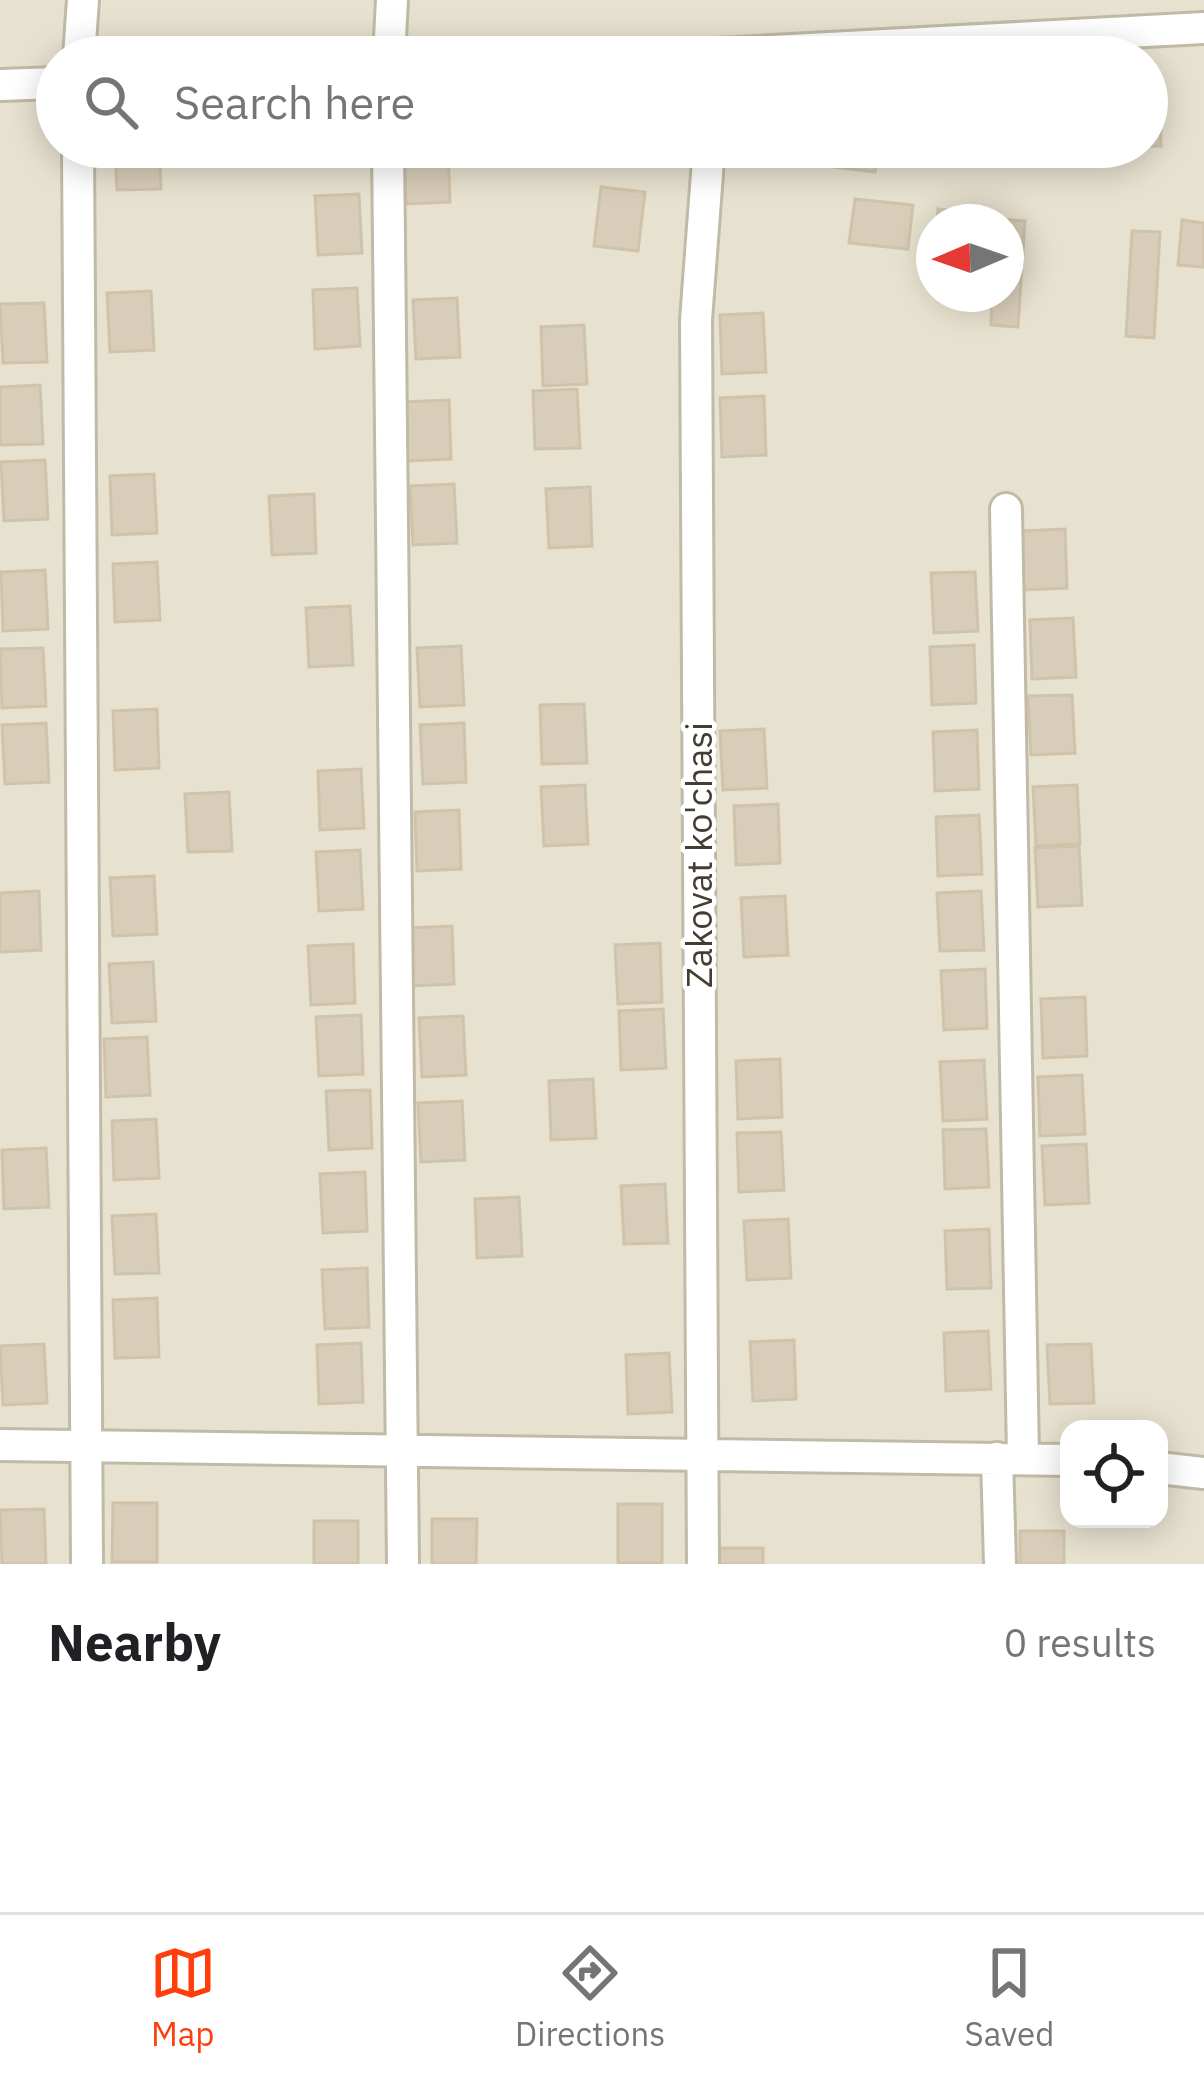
<!DOCTYPE html>
<style>
body{margin:0;font-family:"IBM Plex Sans",sans-serif;background:#f6f6f6;color:#202124}
.controls{position:absolute;right:36px;bottom:36px;display:grid;overflow:hidden;border-radius:24px;box-shadow:0 6px 30px #0003}
.controls button{width:108px;height:108px;display:grid;place-items:center;padding:0;border:0;border-bottom:3px solid #e0e0e0;background:#fff;color:#202124;font:60px sans-serif}
.compass{position:absolute;left:916px;top:204px;width:108px;height:108px;border-radius:50%;background:#fff;box-shadow:0 6px 30px #0003;rotate:268deg}
.list{margin:0;padding:0;list-style:none}
h2{display:flex;justify-content:space-between;align-items:center;height:156px;margin:0;padding:0 48px;font-size:51px}
h2 small{font-size:39px;font-weight:400;color:#757577}
.icon{flex:none;width:66px;height:66px;fill:none;stroke:currentColor;stroke-width:2;stroke-linecap:round;stroke-linejoin:round}
.map{position:relative;flex:none;width:1204px;height:1564px;overflow:hidden}
.search{position:absolute;background:#fff;box-shadow:0 6px 30px #0003;left:36px;right:36px;top:36px;height:132px;display:flex;align-items:center;gap:30px;box-sizing:border-box;padding:0 42px;border-radius:66px;color:#757577;font-size:45px}
.sheet{height:348px;background:#fff}
nav{display:flex;justify-content:space-around;align-items:center;box-sizing:border-box;height:168px;border-top:3px solid #e0e0e0;background:#fff;font-size:33px;color:#757577}
nav a{display:grid;justify-items:center;gap:6px}
nav .on{color:#ff3e0c}
.map>svg:first-child{display:block}
.residential{fill:#e7e1cf;fill-rule:evenodd}
.building{fill:#d8cdb9;stroke:#d0c3a9;stroke-width:3}
.lines{fill:none;stroke-linecap:round;stroke-linejoin:round}
.minor-casing{stroke:#c1baa6;stroke-width:36}
.minor{stroke:#fff;stroke-width:30}
.labels{text-anchor:middle;dominant-baseline:central;stroke-width:9;stroke-linejoin:round;paint-order:stroke}
.street-label{font-size:36px;fill:#443e32;stroke:#fff}
</style>
<div class="map">
<svg width="1204" height="1564" viewBox="0 0 1204 1564">
<rect width="100%" height="100%" fill="#f2eee1"/>
<path class="residential" d="M0 0H1204V1564H0ZM57 57H1147V147H57ZM934 222H1006V294H934ZM1069 1429H1159V1519H1069Z"/>
<path class="building" d="M1160 101 1161 146H1147V102Z
M115 147H159L161 189 117 190Z
M404 147H448L450 202 406 204Z
M819 147H878L875 172 817 165Z
M956 147H995V157L956 158Z
M601 187 645 192 638 251 594 246Z
M359 194 362 253 318 255 315 196Z
M855 199 913 205 908 249 849 243Z
M938 209 997 216 996 222H937Z
M997 219 1025 221 1018 327 991 325 992 294H1006V222Z
M1182 220 1204 223V267L1178 265Z
M1132 231 1160 232 1154 338 1126 336Z
M357 288 360 346 315 349 313 290Z
M151 291 154 350 110 352 107 293Z
M457 298 460 357 416 359 413 300Z
M44 303 47 362 3 363 0 304Z
M763 313 766 372 722 374 720 315Z
M584 325 587 384 543 386 541 327Z
M40 385 43 444 0 445V387Z
M577 389 580 448 535 449 533 391Z
M764 396 766 455 722 457 720 398Z
M449 400 451 459 407 461 404 402Z
M45 460 48 519 4 521 1 462Z
M154 474 157 533 112 535 110 476Z
M454 484 457 543 413 545 410 486Z
M590 487 592 546 549 548 546 489Z
M314 494 316 553 272 555 269 496Z
M1065 529 1067 588 1023 590 1021 531Z
M157 562 160 620 115 622 113 564Z
M45 570 48 629 3 631 1 572Z
M975 572 978 631 934 633 931 573Z
M350 606 353 665 309 667 306 608Z
M1073 618 1076 677 1032 679 1030 620Z
M974 645 976 703 932 705 930 647Z
M461 646 464 705 420 707 417 648Z
M43 648 46 706 2 708 0 649Z
M1072 695 1075 753 1031 755 1028 696Z
M584 704 587 763 542 764 540 705Z
M157 709 159 768 115 770 113 711Z
M46 723 49 782 5 784 2 725Z
M464 723 466 782 423 784 420 725Z
M764 729 767 788 723 790 720 731Z
M977 730 979 789 935 791 933 732Z
M361 769 364 828 320 830 318 771Z
M585 785 588 844 544 846 541 787Z
M1077 785 1080 844 1036 846 1033 787Z
M229 792 232 851 188 852 185 794Z
M778 804 780 863 736 865 734 806Z
M459 810 461 869 417 871 415 812Z
M979 815 982 874 938 876 936 817Z
M1079 846 1082 905 1038 907 1035 848Z
M360 850 363 909 319 911 316 852Z
M154 876 157 934 113 936 110 878Z
M39 891 41 950 0 952V893Z
M981 891 984 950 940 951 937 893Z
M785 896 788 955 744 957 741 898Z
M452 926 454 984 411 986 408 928Z
M660 943 662 1002 618 1004 615 945Z
M353 944 355 1003 311 1005 308 946Z
M153 962 156 1021 112 1023 109 964Z
M985 969 987 1028 944 1030 941 971Z
M1085 997 1087 1056 1043 1058 1041 999Z
M663 1009 666 1068 621 1070 619 1011Z
M361 1015 363 1074 319 1076 316 1017Z
M463 1016 466 1075 422 1077 419 1018Z
M147 1037 150 1095 106 1097 104 1039Z
M780 1059 782 1117 738 1119 736 1061Z
M984 1060 987 1119 943 1121 940 1062Z
M1082 1075 1085 1134 1040 1136 1038 1077Z
M593 1079 596 1138 551 1140 549 1081Z
M370 1090 372 1148 329 1150 326 1091Z
M462 1101 465 1160 421 1162 418 1103Z
M156 1119 159 1178 114 1180 112 1121Z
M986 1129 989 1187 945 1189 943 1130Z
M781 1132 784 1190 739 1192 737 1133Z
M1086 1144 1089 1203 1045 1205 1042 1146Z
M46 1148 49 1207 4 1209 2 1150Z
M365 1172 367 1231 323 1233 320 1174Z
M665 1184 668 1243 624 1244 621 1186Z
M519 1197 522 1256 477 1258 475 1199Z
M156 1214 159 1273 115 1274 112 1216Z
M788 1219 791 1278 747 1280 744 1221Z
M989 1229 991 1288 947 1289 945 1231Z
M367 1268 369 1327 325 1329 322 1270Z
M157 1298 159 1357 115 1358 113 1300Z
M988 1331 991 1389 946 1391 944 1333Z
M794 1340 796 1399 753 1401 750 1342Z
M361 1343 363 1402 319 1404 317 1345Z
M44 1344 47 1403 3 1405 0 1346Z
M1091 1344 1094 1403 1050 1404 1047 1345Z
M669 1353 672 1412 628 1414 626 1355Z
M113 1503H157V1562H112Z
M618 1504H662V1563H618Z
M44 1509 46 1564H2L0 1510Z
M432 1519H477L476 1564H432Z
M314 1521H358V1564H314Z
M1020 1531H1064V1564H1020Z
M719 1548H763V1564H719Z"/>
<g class="lines">
<g class="minor-casing">
<path id="minor" d="M79 57 83 0
M389 57 392 0
M659 57 1204 28
M0 85 57 83
M78 147 87 1564
M388 147 403 1564
M1006 509 1023 1457
M0 1445 1069 1460
M997 1458 1000 1564
M1159 1468 1204 1473
M703 1564 696 320 709 147"/>
</g>
<use href="#minor" class="minor"/>
</g>
<g class="labels">
<g class="street-label">
<text transform="translate(698 855) rotate(-90)">Zakovat ko'chasi</text>
</g>
</g>
</svg>
<div class="controls">
<button><svg class="icon" aria-label="locate" viewBox="0 0 24 24"><circle cx="12" cy="12" r="6"/><path d="M12 2v4M12 18v4M2 12h4M18 12h4"/></svg></button>
</div>
<svg class="compass" viewBox="-18 -18 36 36"><path d="M0-13l5 13h-10z" fill="#e53935"/><path d="M0 13l5-13h-10z" fill="#757577"/></svg>
<div class="search"><svg class="icon" aria-label="search" viewBox="0 0 24 24"><circle cx="10" cy="10" r="6"/><path d="M15 15l6 6"/></svg>Search here</div>
</div>
<section class="sheet">
<h2>Nearby<small>0 results</small></h2>
<ul class="list">
</ul>
</section>
<nav>
<a class="on"><svg class="icon" aria-label="map" viewBox="0 0 24 24"><path d="M3 6l6-2 6 2 6-2v14l-6 2-6-2-6 2zM9 4v14M15 6v14"/></svg>Map</a>
<a><svg class="icon" aria-label="directions" viewBox="0 0 24 24"><path d="M12 3l9 9-9 9-9-9zM9 14v-3h6M13 9l2 2-2 2"/></svg>Directions</a>
<a><svg class="icon" aria-label="saved" viewBox="0 0 24 24"><path d="M7 4h10v16l-5-4-5 4z"/></svg>Saved</a>
</nav>
